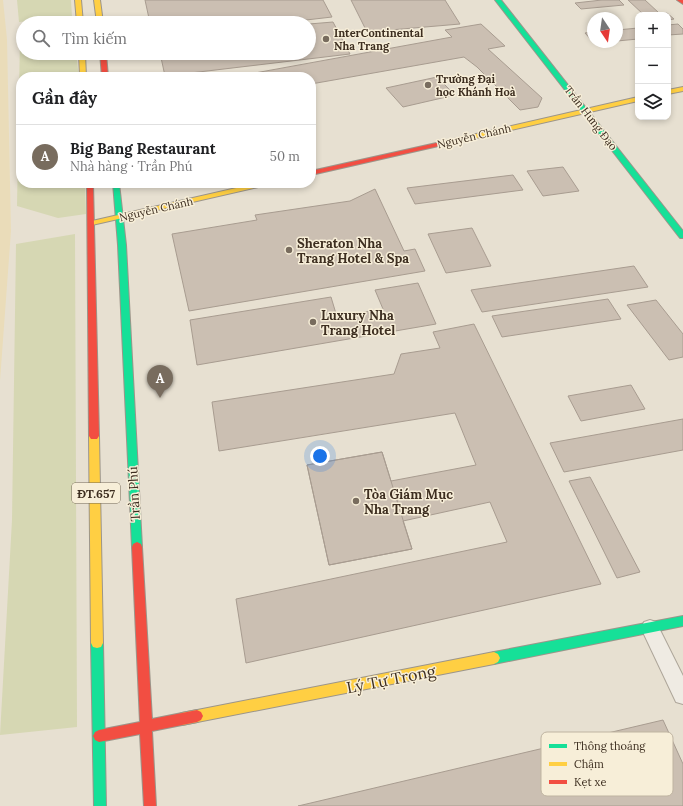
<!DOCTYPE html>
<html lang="vi">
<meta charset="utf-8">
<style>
body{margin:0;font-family:Lora,serif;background:#f2f2f2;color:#202124}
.controls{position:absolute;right:12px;top:12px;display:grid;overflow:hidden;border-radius:8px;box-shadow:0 2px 6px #0003}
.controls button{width:36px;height:36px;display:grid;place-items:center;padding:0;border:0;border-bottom:1px solid #e0e0e0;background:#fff;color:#202124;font:20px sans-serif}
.compass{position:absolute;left:587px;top:12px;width:36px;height:36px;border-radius:50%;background:#fff;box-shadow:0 2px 6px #0003;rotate:167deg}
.you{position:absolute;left:320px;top:456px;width:14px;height:14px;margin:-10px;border:3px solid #fff;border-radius:50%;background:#1a73e8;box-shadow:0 0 0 6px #1a73e833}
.badge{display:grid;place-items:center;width:26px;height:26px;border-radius:50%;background:#786c5e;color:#fff;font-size:13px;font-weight:700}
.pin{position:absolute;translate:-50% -33px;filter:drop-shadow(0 1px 2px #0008)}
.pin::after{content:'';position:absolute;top:21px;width:14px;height:12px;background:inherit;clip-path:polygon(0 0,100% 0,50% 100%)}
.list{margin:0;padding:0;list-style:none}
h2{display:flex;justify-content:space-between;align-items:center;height:52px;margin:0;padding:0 16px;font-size:17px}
h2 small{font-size:13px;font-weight:400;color:#757577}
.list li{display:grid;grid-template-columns:26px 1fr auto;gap:12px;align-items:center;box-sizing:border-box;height:64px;padding:0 16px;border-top:1px solid #e0e0e0}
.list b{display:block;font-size:15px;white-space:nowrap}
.list p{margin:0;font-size:13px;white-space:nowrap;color:#757577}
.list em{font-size:13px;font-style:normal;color:#757577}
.icon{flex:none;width:22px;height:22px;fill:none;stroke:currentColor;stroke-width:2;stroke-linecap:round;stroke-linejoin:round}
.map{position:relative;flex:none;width:683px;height:806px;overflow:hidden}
.search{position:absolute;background:#fff;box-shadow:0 2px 6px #0003;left:16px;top:16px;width:300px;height:44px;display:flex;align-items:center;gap:10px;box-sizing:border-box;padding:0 14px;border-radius:22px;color:#757577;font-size:15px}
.panel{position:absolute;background:#fff;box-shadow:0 2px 6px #0003;left:16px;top:72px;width:300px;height:116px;border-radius:16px}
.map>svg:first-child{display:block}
.green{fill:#d6d7b3}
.sand{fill:#eadcb9}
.building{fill:#cbbfb2;stroke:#a89c90}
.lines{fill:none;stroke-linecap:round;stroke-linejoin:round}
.lane-casing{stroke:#ada599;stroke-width:2}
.fast-casing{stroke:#9c958a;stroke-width:2}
.slow-casing{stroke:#9c958a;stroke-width:2}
.jam-casing{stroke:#9c958a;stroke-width:2}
.lane{fill:#efebe3;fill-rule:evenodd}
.fast{fill:#16e098;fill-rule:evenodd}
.slow{fill:#ffcf43;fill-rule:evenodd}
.jam{fill:#f24e42;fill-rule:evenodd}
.poi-dot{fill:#786c5e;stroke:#f7eed8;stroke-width:1.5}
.labels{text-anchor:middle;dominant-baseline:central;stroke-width:3;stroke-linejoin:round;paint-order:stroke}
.far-poi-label{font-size:11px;font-weight:bold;fill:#3d2e20;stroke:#f7eed8;text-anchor:start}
.far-street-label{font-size:11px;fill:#3d2e20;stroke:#f7eed8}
.shield{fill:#f7eed8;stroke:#756857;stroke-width:1}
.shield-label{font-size:12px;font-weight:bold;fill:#3d2e20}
.poi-label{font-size:13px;font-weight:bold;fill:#3d2e20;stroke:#f7eed8;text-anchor:start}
.street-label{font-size:13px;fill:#3d2e20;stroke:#f7eed8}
.near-street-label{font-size:16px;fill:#3d2e20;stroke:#f7eed8}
.key{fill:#f7eed8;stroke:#bfb4a1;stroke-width:1}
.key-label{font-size:11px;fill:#3d2e20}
</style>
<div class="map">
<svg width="683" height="806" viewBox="0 0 683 806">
<rect width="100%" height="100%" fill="#e7e0d1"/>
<path class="green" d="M17 0H71L72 17 19 22Z
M23 35V53H76L79 77H21V183H85L86 214 58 218 17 206 20 36Z
M75 234 77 727 0 735 12 520 16 244Z"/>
<path class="sand" d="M0 0H3L7 39 11 231 0 381Z"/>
<path class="building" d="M145 0H323L332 17 280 23H150Z
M351 0H445L460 24 367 32Z
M602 0H619L624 5 581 9 575 3Z
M628 0H645L659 13 644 15Z
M667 13 674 19 668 20V15H648Z
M333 22 350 54 165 76 160 53H309V24Z
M481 24 505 46 488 49 542 98 538 107 520 110 477 67 464 57 311 84V77H233L452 37 445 30Z
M678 24 683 29V34L668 35V25Z
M638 28V39L617 41V30Z
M593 32V42H605L594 43 585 33Z
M437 77 455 95 403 107 386 88Z
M563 167 579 191 543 196 527 171Z
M513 175 523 190 415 204 407 188Z
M375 189 404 251 415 249 425 271 189 311 172 234 257 220 255 215 350 201Z
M472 228 491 266 446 273 428 234Z
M634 266 648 287 482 312 471 290Z
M418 283 436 324 197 365 190 320 331 297 337 317 383 309 375 290Z
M608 299 621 319 502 337 492 316Z
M656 300 683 334V357L669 360 627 305Z
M474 324 601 584 246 663 236 599 507 542 490 502 403 521 412 549 329 565 307 465 382 452 391 481 476 465 455 413 219 451 212 402 394 374 401 354 440 348 433 332Z
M631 385 645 409 581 421 568 396Z
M683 419V450L564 472 550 443Z
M382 452 412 549 329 565 307 465Z
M590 477 640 572 617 578 569 481Z
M663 720 683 764V806H298Z"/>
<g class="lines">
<g class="lane-casing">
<path id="lane" d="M650 620 656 622 683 676V704L676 702 641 628 644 622Z"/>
</g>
<g class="fast-casing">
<path id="fast" d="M495 0H501L683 231V238H680Z
M113 183H119L126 245 142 547 141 550 137 552 133 550 132 547 118 245Z
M683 616V626L494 664 490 662 488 658 490 654 494 652Z
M97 638 101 639 103 643 106 806H94L91 643 93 639Z"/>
</g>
<g class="slow-casing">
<path id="slow" d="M75 0H81L83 23H77Z
M94 0H100L103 23H97Z
M79 53H85L86 77H80Z
M683 87V91L668 94V90Z
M638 97V101L441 146 438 144 441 142Z
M258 183H270L267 185 92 225 88 223 92 221Z
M94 432 97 433 99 436 103 643 101 647 97 648 93 647 91 643 89 436 91 433Z
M494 652 498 654 500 658 498 662 494 664 182 725 178 723 176 719 178 715 182 713Z"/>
</g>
<g class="jam-casing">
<path id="jam" d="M677 0H683V4Z
M100 53H106L108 77H102Z
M441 142 443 143V145L311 175V171Z
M87 183H93L99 436 97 439H91L89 436Z
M137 542 141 544 142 547 152 719 197 710 201 712 203 716 201 720 197 722 152 731 156 806H144L140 734 99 742 95 740 93 736 95 732 99 730 140 722 132 547 133 544Z"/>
</g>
<use href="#lane" class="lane"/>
<use href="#fast" class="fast"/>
<use href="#slow" class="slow"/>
<use href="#jam" class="jam"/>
</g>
<g class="poi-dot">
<circle cx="326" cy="39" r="4"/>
<circle cx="428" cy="85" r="4"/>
<circle cx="289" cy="250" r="4"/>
<circle cx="313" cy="322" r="4"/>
<circle cx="356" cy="501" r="4"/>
</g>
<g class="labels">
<g class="far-poi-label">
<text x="334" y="33">InterContinental<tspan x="334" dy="13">Nha Trang</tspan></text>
<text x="436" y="79">Trường Đại<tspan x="436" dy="13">học Khánh Hoà</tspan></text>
</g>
<g class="far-street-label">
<text transform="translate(591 118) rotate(52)">Trần Hưng Đạo</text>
<text transform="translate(474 136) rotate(-13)">Nguyễn Chánh</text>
<text transform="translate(156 209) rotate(-13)">Nguyễn Chánh</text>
</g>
<rect class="shield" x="72" y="483" width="48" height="20" rx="3"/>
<g class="shield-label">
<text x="96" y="493">ĐT.657</text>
</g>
<g class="poi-label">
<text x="297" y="243">Sheraton Nha<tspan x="297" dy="15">Trang Hotel &amp; Spa</tspan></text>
<text x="321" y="315">Luxury Nha<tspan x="321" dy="15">Trang Hotel</tspan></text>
<text x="364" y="494">Tòa Giám Mục<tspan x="364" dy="15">Nha Trang</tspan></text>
</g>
<g class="street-label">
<text transform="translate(134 494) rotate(-93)">Trần Phú</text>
</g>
<g class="near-street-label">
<text transform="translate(391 679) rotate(-11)">Lý Tự Trọng</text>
</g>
</g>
<rect x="541" y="732" width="132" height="64" rx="6" class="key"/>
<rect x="549" y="744" width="18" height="4" fill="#16e098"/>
<rect x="549" y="762" width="18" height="4" fill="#ffcf43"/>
<rect x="549" y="780" width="18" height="4" fill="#f24e42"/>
<g class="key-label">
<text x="574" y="750">Thông thoáng</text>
<text x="574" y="768">Chậm</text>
<text x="574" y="786">Kẹt xe</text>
</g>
</svg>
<div class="controls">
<button>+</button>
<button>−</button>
<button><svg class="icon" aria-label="layers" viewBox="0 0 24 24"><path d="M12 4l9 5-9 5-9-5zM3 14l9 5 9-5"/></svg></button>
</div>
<svg class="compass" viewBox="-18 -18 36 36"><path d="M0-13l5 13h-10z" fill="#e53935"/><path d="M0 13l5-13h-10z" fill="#757577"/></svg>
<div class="you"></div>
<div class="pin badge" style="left:160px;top:398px">A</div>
<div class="search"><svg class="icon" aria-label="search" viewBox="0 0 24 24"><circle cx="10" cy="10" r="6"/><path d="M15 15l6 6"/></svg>Tìm kiếm</div>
<section class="panel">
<h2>Gần đây<small></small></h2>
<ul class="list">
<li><span class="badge">A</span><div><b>Big Bang Restaurant</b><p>Nhà hàng · Trần Phú</p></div><em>50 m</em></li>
</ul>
</section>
</div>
